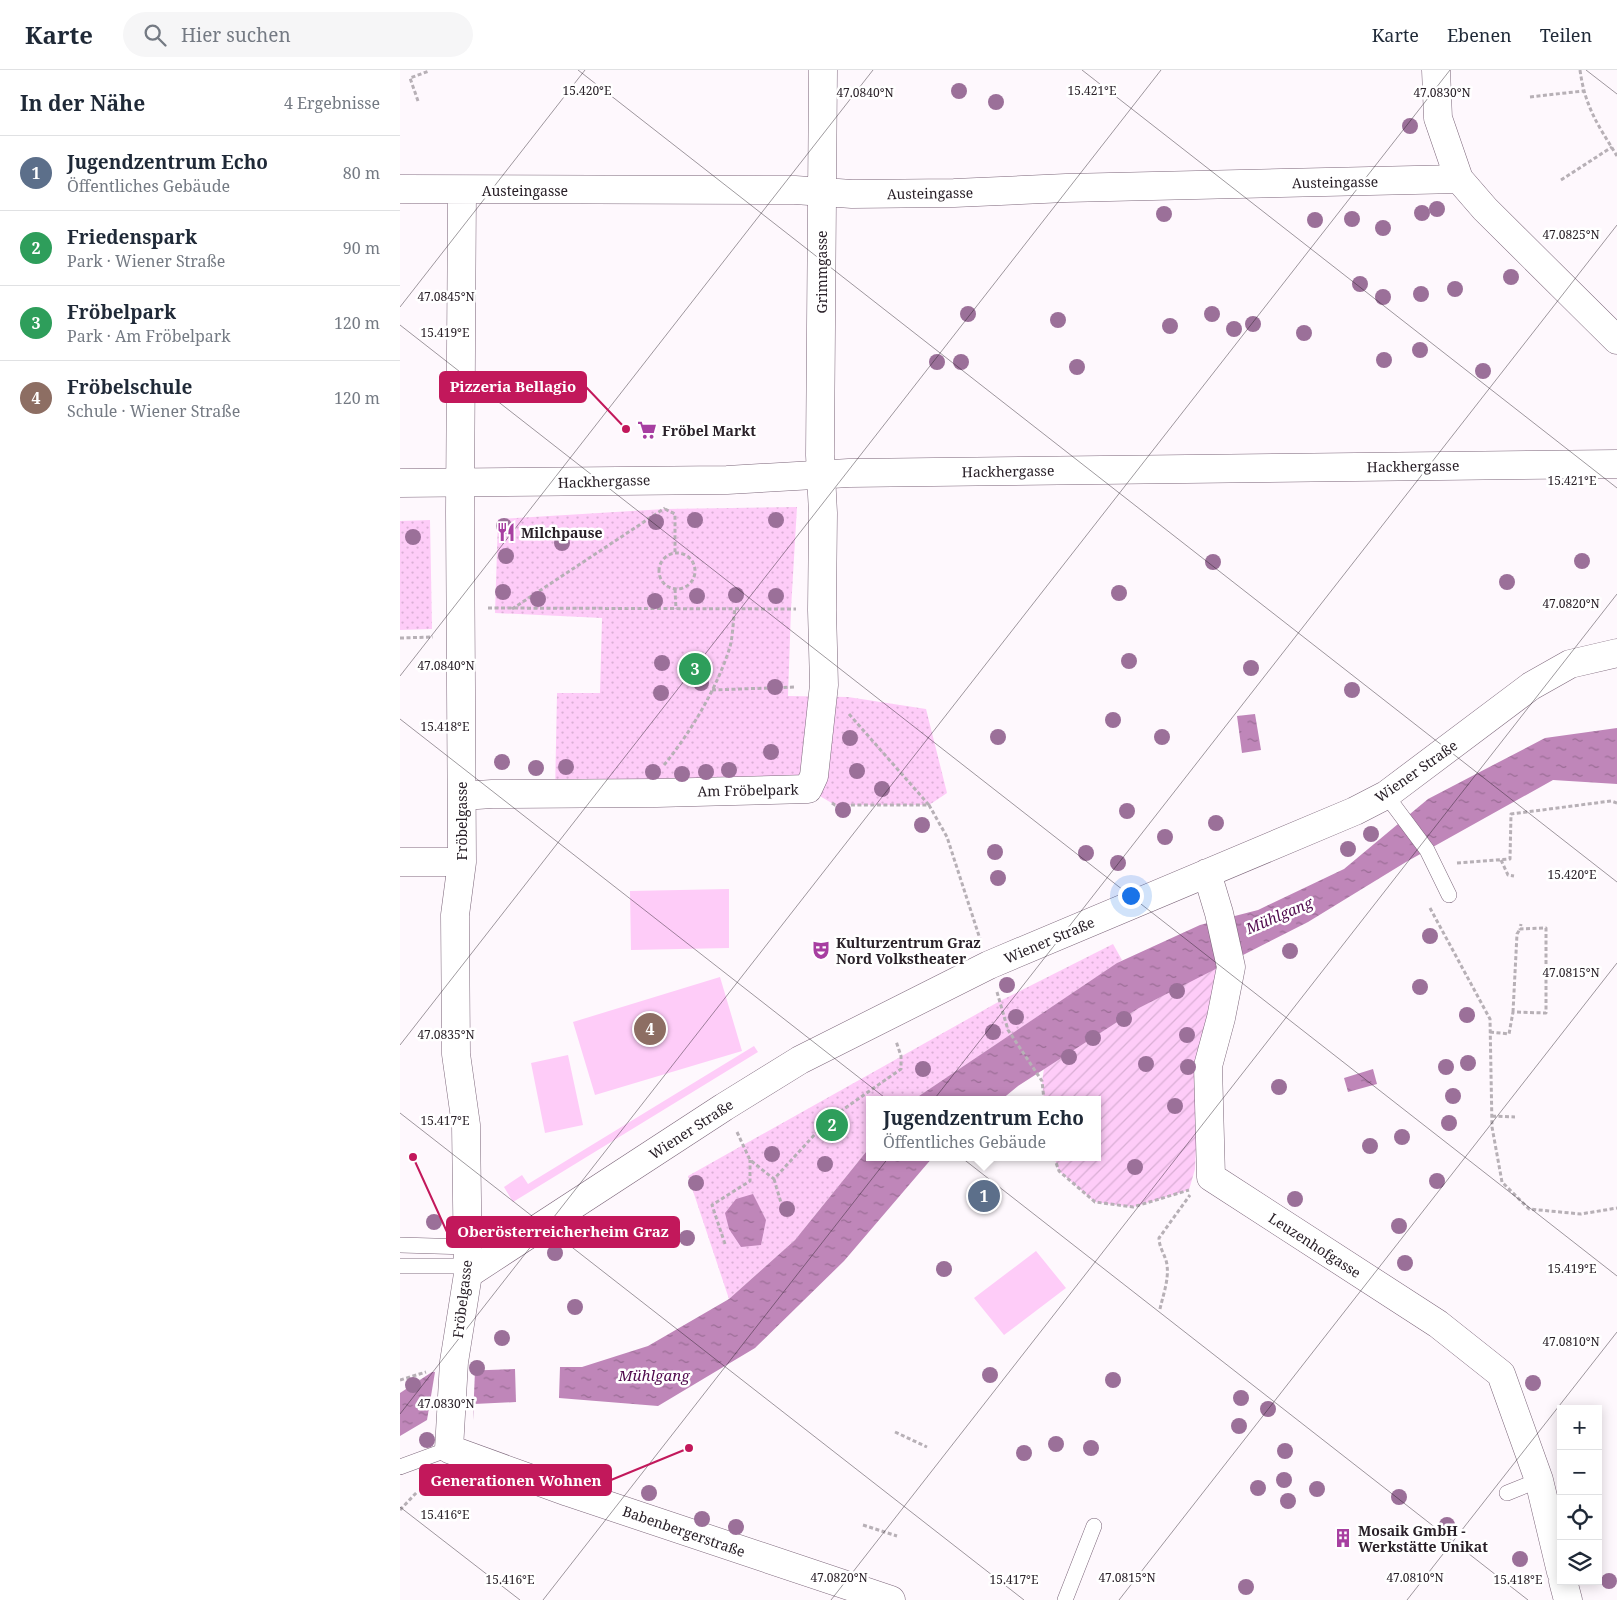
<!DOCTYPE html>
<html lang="de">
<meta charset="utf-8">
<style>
body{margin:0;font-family:"Noto Serif",serif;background:#f6f6f7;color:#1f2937}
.controls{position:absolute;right:15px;bottom:15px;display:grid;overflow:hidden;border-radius:0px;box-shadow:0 2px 12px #0003}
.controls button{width:45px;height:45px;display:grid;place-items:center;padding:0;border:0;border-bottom:1px solid #e0e1e3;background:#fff;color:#1f2937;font:25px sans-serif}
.you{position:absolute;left:730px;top:825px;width:18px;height:18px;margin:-12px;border:4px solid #fff;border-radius:50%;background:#1a73e8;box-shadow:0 0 0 8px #1a73e833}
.badge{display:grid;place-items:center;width:32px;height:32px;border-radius:50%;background:#d93025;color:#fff;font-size:16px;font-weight:700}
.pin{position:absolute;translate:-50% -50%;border:2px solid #fff;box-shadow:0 1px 5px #0006}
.popup{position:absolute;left:466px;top:1026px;width:235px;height:65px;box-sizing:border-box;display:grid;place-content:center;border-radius:0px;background:#fff;filter:drop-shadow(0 1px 4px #0005);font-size:16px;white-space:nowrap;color:#747a83}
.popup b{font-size:19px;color:#1f2937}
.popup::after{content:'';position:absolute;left:50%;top:100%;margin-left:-10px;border:10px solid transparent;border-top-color:#fff}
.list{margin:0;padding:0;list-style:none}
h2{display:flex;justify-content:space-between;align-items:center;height:65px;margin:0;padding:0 20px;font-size:21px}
h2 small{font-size:16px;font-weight:400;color:#747a83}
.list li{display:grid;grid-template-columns:32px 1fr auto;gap:15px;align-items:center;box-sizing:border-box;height:75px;padding:0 20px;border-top:1px solid #e0e1e3}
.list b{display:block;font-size:19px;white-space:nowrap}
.list p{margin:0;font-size:16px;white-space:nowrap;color:#747a83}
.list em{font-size:16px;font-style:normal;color:#747a83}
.icon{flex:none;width:28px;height:28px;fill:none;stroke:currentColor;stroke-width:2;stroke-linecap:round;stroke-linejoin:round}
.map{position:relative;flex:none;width:1217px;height:1530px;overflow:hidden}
header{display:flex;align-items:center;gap:30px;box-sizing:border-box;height:70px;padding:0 25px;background:#fff;border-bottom:1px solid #e0e1e3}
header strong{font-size:24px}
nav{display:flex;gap:28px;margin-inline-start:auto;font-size:18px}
.search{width:350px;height:45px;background:#f6f6f7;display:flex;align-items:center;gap:12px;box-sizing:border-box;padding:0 18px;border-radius:28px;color:#747a83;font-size:19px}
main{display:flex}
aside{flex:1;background:#fff}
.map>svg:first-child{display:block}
.grass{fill:url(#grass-dots)}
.garden{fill:url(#garden-furrows)}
.pitch{fill:#feccf8}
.water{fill:url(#water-ripples)}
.pier{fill:#fef8fd}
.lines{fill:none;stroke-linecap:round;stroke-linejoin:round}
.service-casing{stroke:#7c667a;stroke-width:16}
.minor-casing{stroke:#7c667a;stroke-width:29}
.secondary-casing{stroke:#7c667a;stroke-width:29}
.path{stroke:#b7b0b6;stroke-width:3;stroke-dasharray:4 2.5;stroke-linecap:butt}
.service{stroke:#fff;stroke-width:15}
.minor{stroke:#fff;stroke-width:28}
.secondary{stroke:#fff;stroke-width:28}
.tree{fill:#9b7099}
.ticks{fill:none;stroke:#292028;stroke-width:1;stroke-opacity:0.45}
.labels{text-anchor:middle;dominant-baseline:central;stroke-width:5;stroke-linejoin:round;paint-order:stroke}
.street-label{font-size:14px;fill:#292028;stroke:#fff}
.poi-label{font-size:14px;font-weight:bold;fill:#292028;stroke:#fff;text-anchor:start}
.water-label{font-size:15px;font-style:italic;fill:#4f084c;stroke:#fff}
.ticks-label{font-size:12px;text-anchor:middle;fill:#292028;stroke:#fff;stroke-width:5;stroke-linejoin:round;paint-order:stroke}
.leader{fill:none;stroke:#c2185b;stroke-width:2}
.callout-dot{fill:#c2185b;stroke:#fff;stroke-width:2}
.callout{fill:#c2185b;stroke:#c2185b;stroke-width:2}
.callout-label{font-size:15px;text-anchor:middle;font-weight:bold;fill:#fff}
</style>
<header>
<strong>Karte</strong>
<div class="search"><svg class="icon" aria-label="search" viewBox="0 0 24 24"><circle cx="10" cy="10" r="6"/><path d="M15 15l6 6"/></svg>Hier suchen</div>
<nav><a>Karte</a><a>Ebenen</a><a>Teilen</a></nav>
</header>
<main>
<aside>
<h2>In der Nähe<small>4 Ergebnisse</small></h2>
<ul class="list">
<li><span class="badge" style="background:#5c6f8a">1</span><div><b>Jugendzentrum Echo</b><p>Öffentliches Gebäude</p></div><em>80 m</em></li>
<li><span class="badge" style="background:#2e9e5b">2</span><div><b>Friedenspark</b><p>Park · Wiener Straße</p></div><em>90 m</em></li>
<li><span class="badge" style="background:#2e9e5b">3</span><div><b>Fröbelpark</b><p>Park · Am Fröbelpark</p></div><em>120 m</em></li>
<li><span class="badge" style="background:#8d6e63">4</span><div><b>Fröbelschule</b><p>Schule · Wiener Straße</p></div><em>120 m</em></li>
</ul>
</aside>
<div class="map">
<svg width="1217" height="1530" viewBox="0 0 1217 1530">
<defs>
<pattern id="grass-dots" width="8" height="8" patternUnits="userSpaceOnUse" patternTransform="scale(1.25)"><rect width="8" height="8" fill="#feccf8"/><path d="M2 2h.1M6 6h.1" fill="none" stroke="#daafd5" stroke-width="1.8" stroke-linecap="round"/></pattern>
<pattern id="garden-furrows" width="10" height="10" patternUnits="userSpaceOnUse" patternTransform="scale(1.25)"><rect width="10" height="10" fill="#feccf8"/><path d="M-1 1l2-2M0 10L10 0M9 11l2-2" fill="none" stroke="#daafd5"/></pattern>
<pattern id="water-ripples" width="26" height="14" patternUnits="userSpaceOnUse" patternTransform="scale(1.25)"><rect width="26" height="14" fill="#bf86b9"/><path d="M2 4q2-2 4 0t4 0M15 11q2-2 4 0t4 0" fill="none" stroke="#9b6d96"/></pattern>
</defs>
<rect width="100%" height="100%" fill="#fef8fd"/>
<path class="grass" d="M397 437 391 539 388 626 448 627 526 639 547 723 529 735H435L408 719 155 724 157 623H200L202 548 95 543 98 449 265 439Z
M30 450 32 559 0 560V451Z
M713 874 722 890 513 1030H470V1077L395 1170 329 1229 288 1106 600 931Z"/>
<path class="garden" d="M817 897 800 983 795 1099 789 1120 733 1137 695 1132 659 1101 654 1087H698V1030H644L642 1011 644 999 739 938Z"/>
<path class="pitch" d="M329 819V878L231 880 230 821Z
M320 907 342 981 195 1025 173 952Z
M354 976 358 982 113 1132 104 1117 122 1105 128 1114Z
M168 985 183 1055 145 1063 131 993Z
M636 1181 666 1218 604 1265 574 1228Z"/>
<path class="water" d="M855 644 861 680 842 683 837 646Z
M1217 658V714L1153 710 1006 792 908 852 739 938 618 1016 601 1030H513L717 893 800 855 858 840 944 799 1028 729 1145 668Z
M973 999 977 1014 948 1022 944 1008Z
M470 1077V1087H533L444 1191 355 1278 258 1336 159 1328 160 1297H182L248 1276 329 1229 395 1170Z
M353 1124 366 1150 361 1175 341 1177 329 1159 325 1143 336 1129Z
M115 1299 116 1332 74 1334 73 1350H27L0 1366V1323L32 1302Z"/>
<path class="pier" d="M72 1298 75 1300 73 1350 62 1352 32 1353 27 1350 35 1302 37 1300Z"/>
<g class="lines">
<g class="service-casing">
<path id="service" d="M986 725 1027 780 1049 825
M0 1175 68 1177
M0 1196H68
M0 1397 49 1379
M1107 1423 1139 1410
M665 1530 694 1456"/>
</g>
<g class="minor-casing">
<path id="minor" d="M1036 0 1038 48 1059 109 1085 139 1217 270
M0 119 395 120 452 124 554 123 666 118 1059 109
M62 120 60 443 62 792 55 845 56 984 66 1055 68 1204 54 1292 49 1379 168 1422 491 1530
M62 726 92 724 257 723 408 719 414 706 424 615 422 540 423 443 420 385 423 0
M0 792H62
M807 803 819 843 831 897 821 948 808 996 811 1107 1038 1254 1101 1304 1139 1410 1161 1502
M68 1204 324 1037 400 990 589 895 955 741 986 725 1131 616 1170 594 1217 583
M1163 1511 1168 1530"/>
</g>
<g class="secondary-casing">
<path id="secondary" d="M0 413 327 410 449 403 1217 394"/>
</g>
<path class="path" d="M1180 0C1185 37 1198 55 1217 86
M1130 27 1183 21
M18 31 10 8 29 1
M1161 110 1212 77
M265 439 275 444V482
M259 501a18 18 0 1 1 36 0a18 18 0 1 1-36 0Z
M275 519 276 539
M88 538 396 539
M112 539 265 438
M0 568 33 567
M312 620 396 617
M449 644 529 735
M264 695C291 662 317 618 330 577 333 565 333 551 335 539
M432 733 435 735H529L547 767 580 869
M1101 790 1108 805 1114 806
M1057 793 1110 789 1111 744 1211 731 1217 733
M1030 838 1090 949 1092 1057 1102 1112 1129 1139 1181 1144 1217 1138
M597 922 608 960 642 1011 644 1030
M1113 942 1117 864 1120 859
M1090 962 1109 964 1113 942 1146 943V858L1120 859 1121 854
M1092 1046 1115 1047
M337 1062 350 1090 374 1109 428 1050 501 999V986L496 971
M654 1087 659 1101 695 1132 733 1137 789 1120
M374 1109 384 1143
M325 1174 312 1135 350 1111V1090
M760 1239C763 1225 769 1210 767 1195 766 1186 759 1178 759 1168L790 1125
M0 1310 26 1302
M495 1362 527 1377
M0 1440 17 1422
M463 1455 497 1466"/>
<use href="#service" class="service"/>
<use href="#minor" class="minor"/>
<use href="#secondary" class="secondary"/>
</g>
<g class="tree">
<circle cx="559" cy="21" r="8"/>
<circle cx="596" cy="32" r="8"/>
<circle cx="1010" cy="56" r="8"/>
<circle cx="1037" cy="139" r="8"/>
<circle cx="1022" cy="143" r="8"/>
<circle cx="764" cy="144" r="8"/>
<circle cx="952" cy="149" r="8"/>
<circle cx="915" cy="150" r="8"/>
<circle cx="983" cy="158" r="8"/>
<circle cx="1111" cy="207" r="8"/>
<circle cx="960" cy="214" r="8"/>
<circle cx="1055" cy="219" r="8"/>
<circle cx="1021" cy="224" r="8"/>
<circle cx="983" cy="227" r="8"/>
<circle cx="568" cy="244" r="8"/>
<circle cx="812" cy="244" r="8"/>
<circle cx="658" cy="250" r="8"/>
<circle cx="853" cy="254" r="8"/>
<circle cx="770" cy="256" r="8"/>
<circle cx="834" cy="259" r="8"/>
<circle cx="904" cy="263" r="8"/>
<circle cx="1020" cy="280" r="8"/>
<circle cx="984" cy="290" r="8"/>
<circle cx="537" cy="292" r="8"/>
<circle cx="561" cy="292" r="8"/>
<circle cx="677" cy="297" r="8"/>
<circle cx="1083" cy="301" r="8"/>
<circle cx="295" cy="450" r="8"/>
<circle cx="376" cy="450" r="8"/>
<circle cx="256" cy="452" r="8"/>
<circle cx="104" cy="456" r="8"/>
<circle cx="13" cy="467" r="8"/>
<circle cx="162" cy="473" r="8"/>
<circle cx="106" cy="486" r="8"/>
<circle cx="1182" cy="491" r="8"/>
<circle cx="813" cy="492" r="8"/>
<circle cx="1107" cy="512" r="8"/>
<circle cx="103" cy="522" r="8"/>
<circle cx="719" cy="523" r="8"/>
<circle cx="336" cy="525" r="8"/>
<circle cx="297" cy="526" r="8"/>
<circle cx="376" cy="526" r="8"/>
<circle cx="138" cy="529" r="8"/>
<circle cx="255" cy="531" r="8"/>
<circle cx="729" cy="591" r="8"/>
<circle cx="262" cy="593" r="8"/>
<circle cx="851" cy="598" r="8"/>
<circle cx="301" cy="613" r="8"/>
<circle cx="375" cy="617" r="8"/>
<circle cx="952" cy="620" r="8"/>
<circle cx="261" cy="623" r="8"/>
<circle cx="713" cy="650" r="8"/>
<circle cx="598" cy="667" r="8"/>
<circle cx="762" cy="667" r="8"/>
<circle cx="450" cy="668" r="8"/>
<circle cx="371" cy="682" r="8"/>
<circle cx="102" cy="692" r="8"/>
<circle cx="166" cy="697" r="8"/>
<circle cx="136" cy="698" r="8"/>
<circle cx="329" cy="700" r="8"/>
<circle cx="457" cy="701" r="8"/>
<circle cx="253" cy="702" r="8"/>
<circle cx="306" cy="702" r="8"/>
<circle cx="282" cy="704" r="8"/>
<circle cx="482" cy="719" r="8"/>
<circle cx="443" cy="740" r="8"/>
<circle cx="727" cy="741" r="8"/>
<circle cx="816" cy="753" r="8"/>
<circle cx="522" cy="755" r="8"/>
<circle cx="971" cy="764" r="8"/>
<circle cx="765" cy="767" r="8"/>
<circle cx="948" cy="779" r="8"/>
<circle cx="595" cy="782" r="8"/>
<circle cx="686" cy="783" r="8"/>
<circle cx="718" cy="793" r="8"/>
<circle cx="598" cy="808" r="8"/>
<circle cx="1030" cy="866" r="8"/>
<circle cx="890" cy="881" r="8"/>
<circle cx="607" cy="915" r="8"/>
<circle cx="1020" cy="917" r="8"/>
<circle cx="777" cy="921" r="8"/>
<circle cx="1067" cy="945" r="8"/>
<circle cx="616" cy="947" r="8"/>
<circle cx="724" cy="949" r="8"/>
<circle cx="593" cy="962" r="8"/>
<circle cx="787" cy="965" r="8"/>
<circle cx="693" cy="968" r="8"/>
<circle cx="669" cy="987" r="8"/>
<circle cx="1068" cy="993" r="8"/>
<circle cx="746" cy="994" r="8"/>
<circle cx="788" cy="997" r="8"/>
<circle cx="1046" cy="997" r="8"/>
<circle cx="523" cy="999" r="8"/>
<circle cx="879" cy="1017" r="8"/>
<circle cx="1053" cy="1026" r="8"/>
<circle cx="775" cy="1036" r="8"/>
<circle cx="1049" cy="1053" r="8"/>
<circle cx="1002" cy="1067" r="8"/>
<circle cx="970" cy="1076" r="8"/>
<circle cx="372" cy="1084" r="8"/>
<circle cx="425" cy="1094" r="8"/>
<circle cx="735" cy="1097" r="8"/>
<circle cx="1037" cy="1111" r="8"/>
<circle cx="296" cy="1113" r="8"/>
<circle cx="895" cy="1129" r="8"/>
<circle cx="387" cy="1139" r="8"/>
<circle cx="34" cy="1152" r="8"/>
<circle cx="999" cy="1156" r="8"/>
<circle cx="287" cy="1168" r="8"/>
<circle cx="155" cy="1183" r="8"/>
<circle cx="1005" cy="1193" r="8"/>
<circle cx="544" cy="1199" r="8"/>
<circle cx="175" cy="1237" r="8"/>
<circle cx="102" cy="1268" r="8"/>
<circle cx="77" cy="1298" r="8"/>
<circle cx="590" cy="1305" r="8"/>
<circle cx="713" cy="1310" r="8"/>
<circle cx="1133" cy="1313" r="8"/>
<circle cx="13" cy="1315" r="8"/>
<circle cx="841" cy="1328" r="8"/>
<circle cx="868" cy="1339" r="8"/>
<circle cx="839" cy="1356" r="8"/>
<circle cx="27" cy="1370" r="8"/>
<circle cx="656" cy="1374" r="8"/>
<circle cx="691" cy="1378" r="8"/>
<circle cx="885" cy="1381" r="8"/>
<circle cx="624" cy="1383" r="8"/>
<circle cx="884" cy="1410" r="8"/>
<circle cx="858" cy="1418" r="8"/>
<circle cx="917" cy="1419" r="8"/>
<circle cx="249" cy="1423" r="8"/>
<circle cx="999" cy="1427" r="8"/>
<circle cx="888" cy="1431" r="8"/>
<circle cx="302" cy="1449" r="8"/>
<circle cx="1047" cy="1455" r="8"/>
<circle cx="336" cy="1457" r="8"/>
<circle cx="1120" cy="1489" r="8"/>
<circle cx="1209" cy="1511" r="8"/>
<circle cx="846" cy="1517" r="8"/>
</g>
<path class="ticks" d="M178 0 1217 812M682 0 1217 418M1186 0 1217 24M0 237 185 0M0 255 1217 1206M0 606 473 0M0 649 1128 1530M0 975 761 0M0 1043 624 1530M0 1344 1050 0M0 1437 120 1530M143 1530 1217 155M431 1530 1217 524M719 1530 1217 893M1007 1530 1217 1262"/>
<defs>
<g id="supermarket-bare" transform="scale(1.5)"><path d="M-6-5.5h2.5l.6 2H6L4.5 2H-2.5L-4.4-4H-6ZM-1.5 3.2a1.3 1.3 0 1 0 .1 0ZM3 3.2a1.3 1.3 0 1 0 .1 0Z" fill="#a73fa1" stroke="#fff" stroke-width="2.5" paint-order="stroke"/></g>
<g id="restaurant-bare" transform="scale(1.5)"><path d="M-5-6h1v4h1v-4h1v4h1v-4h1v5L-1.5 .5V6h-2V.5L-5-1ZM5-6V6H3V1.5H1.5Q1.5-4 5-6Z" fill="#a73fa1" stroke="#fff" stroke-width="2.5" paint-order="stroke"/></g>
<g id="theatre-bare" transform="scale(1.5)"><path d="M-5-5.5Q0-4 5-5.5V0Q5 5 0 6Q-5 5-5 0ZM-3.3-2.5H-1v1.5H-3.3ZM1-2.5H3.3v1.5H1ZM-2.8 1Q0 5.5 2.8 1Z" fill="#a73fa1" stroke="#fff" stroke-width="2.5" paint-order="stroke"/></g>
<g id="building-bare" transform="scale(1.5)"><path d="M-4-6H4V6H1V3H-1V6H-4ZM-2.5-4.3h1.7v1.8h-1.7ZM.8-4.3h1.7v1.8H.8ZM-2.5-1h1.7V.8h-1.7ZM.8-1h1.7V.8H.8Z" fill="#a73fa1" stroke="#fff" stroke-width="2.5" paint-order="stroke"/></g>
</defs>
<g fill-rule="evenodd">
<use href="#supermarket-bare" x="247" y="360"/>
<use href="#restaurant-bare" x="106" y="462"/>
<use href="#theatre-bare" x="421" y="880"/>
<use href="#building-bare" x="943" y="1468"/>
</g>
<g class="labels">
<g class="street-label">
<text transform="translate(935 112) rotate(-1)">Austeingasse</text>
<text x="125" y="120">Austeingasse</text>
<text transform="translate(530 123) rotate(-1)">Austeingasse</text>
<text transform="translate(421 202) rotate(-90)">Grimmgasse</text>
<text transform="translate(1013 396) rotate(-1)">Hackhergasse</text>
<text transform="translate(608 401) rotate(-1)">Hackhergasse</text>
<text transform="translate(204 411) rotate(-2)">Hackhergasse</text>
<text transform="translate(1016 701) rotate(-35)">Wiener Straße</text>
<text transform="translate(348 720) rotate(-1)">Am Fröbelpark</text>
<text transform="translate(61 751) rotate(-90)">Fröbelgasse</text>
<text transform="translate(649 870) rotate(-23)">Wiener Straße</text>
<text transform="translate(291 1059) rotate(-33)">Wiener Straße</text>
<text transform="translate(915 1175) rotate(33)">Leuzenhofgasse</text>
<text transform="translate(62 1229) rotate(-83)">Fröbelgasse</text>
<text transform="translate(284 1461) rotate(19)">Babenbergerstraße</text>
</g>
<g class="poi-label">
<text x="262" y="360">Fröbel Markt</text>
<text x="121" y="462">Milchpause</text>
<text x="436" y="872">Kulturzentrum Graz<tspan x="436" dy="16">Nord Volkstheater</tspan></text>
<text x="958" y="1460">Mosaik GmbH -<tspan x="958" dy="16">Werkstätte Unikat</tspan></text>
</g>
<g class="water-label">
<text transform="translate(879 845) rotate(-23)">Mühlgang</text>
<text x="254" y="1305">Mühlgang</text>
</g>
</g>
<g class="ticks-label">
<text x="187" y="25">15.420°E</text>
<text x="692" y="25">15.421°E</text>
<text x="465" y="27">47.0840°N</text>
<text x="1042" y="27">47.0830°N</text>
<text x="1171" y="169">47.0825°N</text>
<text x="46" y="231">47.0845°N</text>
<text x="45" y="267">15.419°E</text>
<text x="1172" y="415">15.421°E</text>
<text x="1171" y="538">47.0820°N</text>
<text x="46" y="600">47.0840°N</text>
<text x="45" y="661">15.418°E</text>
<text x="1172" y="809">15.420°E</text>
<text x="1171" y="907">47.0815°N</text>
<text x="46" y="969">47.0835°N</text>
<text x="45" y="1055">15.417°E</text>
<text x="1172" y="1203">15.419°E</text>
<text x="1171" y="1276">47.0810°N</text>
<text x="46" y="1338">47.0830°N</text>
<text x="45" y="1449">15.416°E</text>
<text x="439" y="1512">47.0820°N</text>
<text x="727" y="1512">47.0815°N</text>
<text x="1015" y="1512">47.0810°N</text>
<text x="110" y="1514">15.416°E</text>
<text x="614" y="1514">15.417°E</text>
<text x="1118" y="1514">15.418°E</text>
</g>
<path class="leader" d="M226 359L186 317M13 1087L47 1162M289 1378L211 1410"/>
<g class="callout-dot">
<circle cx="226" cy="359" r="5"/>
<circle cx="13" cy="1087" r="5"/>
<circle cx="289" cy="1378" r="5"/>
</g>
<g class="callout">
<rect x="40" y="302" width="146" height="30" rx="5"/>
<rect x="47" y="1147" width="232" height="30" rx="5"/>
<rect x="20" y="1395" width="191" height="30" rx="5"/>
</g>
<g class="callout-label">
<text x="113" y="322">Pizzeria Bellagio</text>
<text x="163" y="1167">Oberösterreicherheim Graz</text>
<text x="116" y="1416">Generationen Wohnen</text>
</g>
</svg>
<div class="controls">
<button>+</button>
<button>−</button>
<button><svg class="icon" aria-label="locate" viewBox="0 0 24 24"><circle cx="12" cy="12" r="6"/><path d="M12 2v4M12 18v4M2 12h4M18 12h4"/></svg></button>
<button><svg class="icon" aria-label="layers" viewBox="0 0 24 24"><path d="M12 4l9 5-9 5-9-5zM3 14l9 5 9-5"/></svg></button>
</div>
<div class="you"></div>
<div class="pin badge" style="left:584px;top:1126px;background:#5c6f8a">1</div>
<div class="popup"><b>Jugendzentrum Echo</b>Öffentliches Gebäude</div>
<div class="pin badge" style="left:432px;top:1055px;background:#2e9e5b">2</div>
<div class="pin badge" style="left:295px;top:599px;background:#2e9e5b">3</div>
<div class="pin badge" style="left:250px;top:959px;background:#8d6e63">4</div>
</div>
</main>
